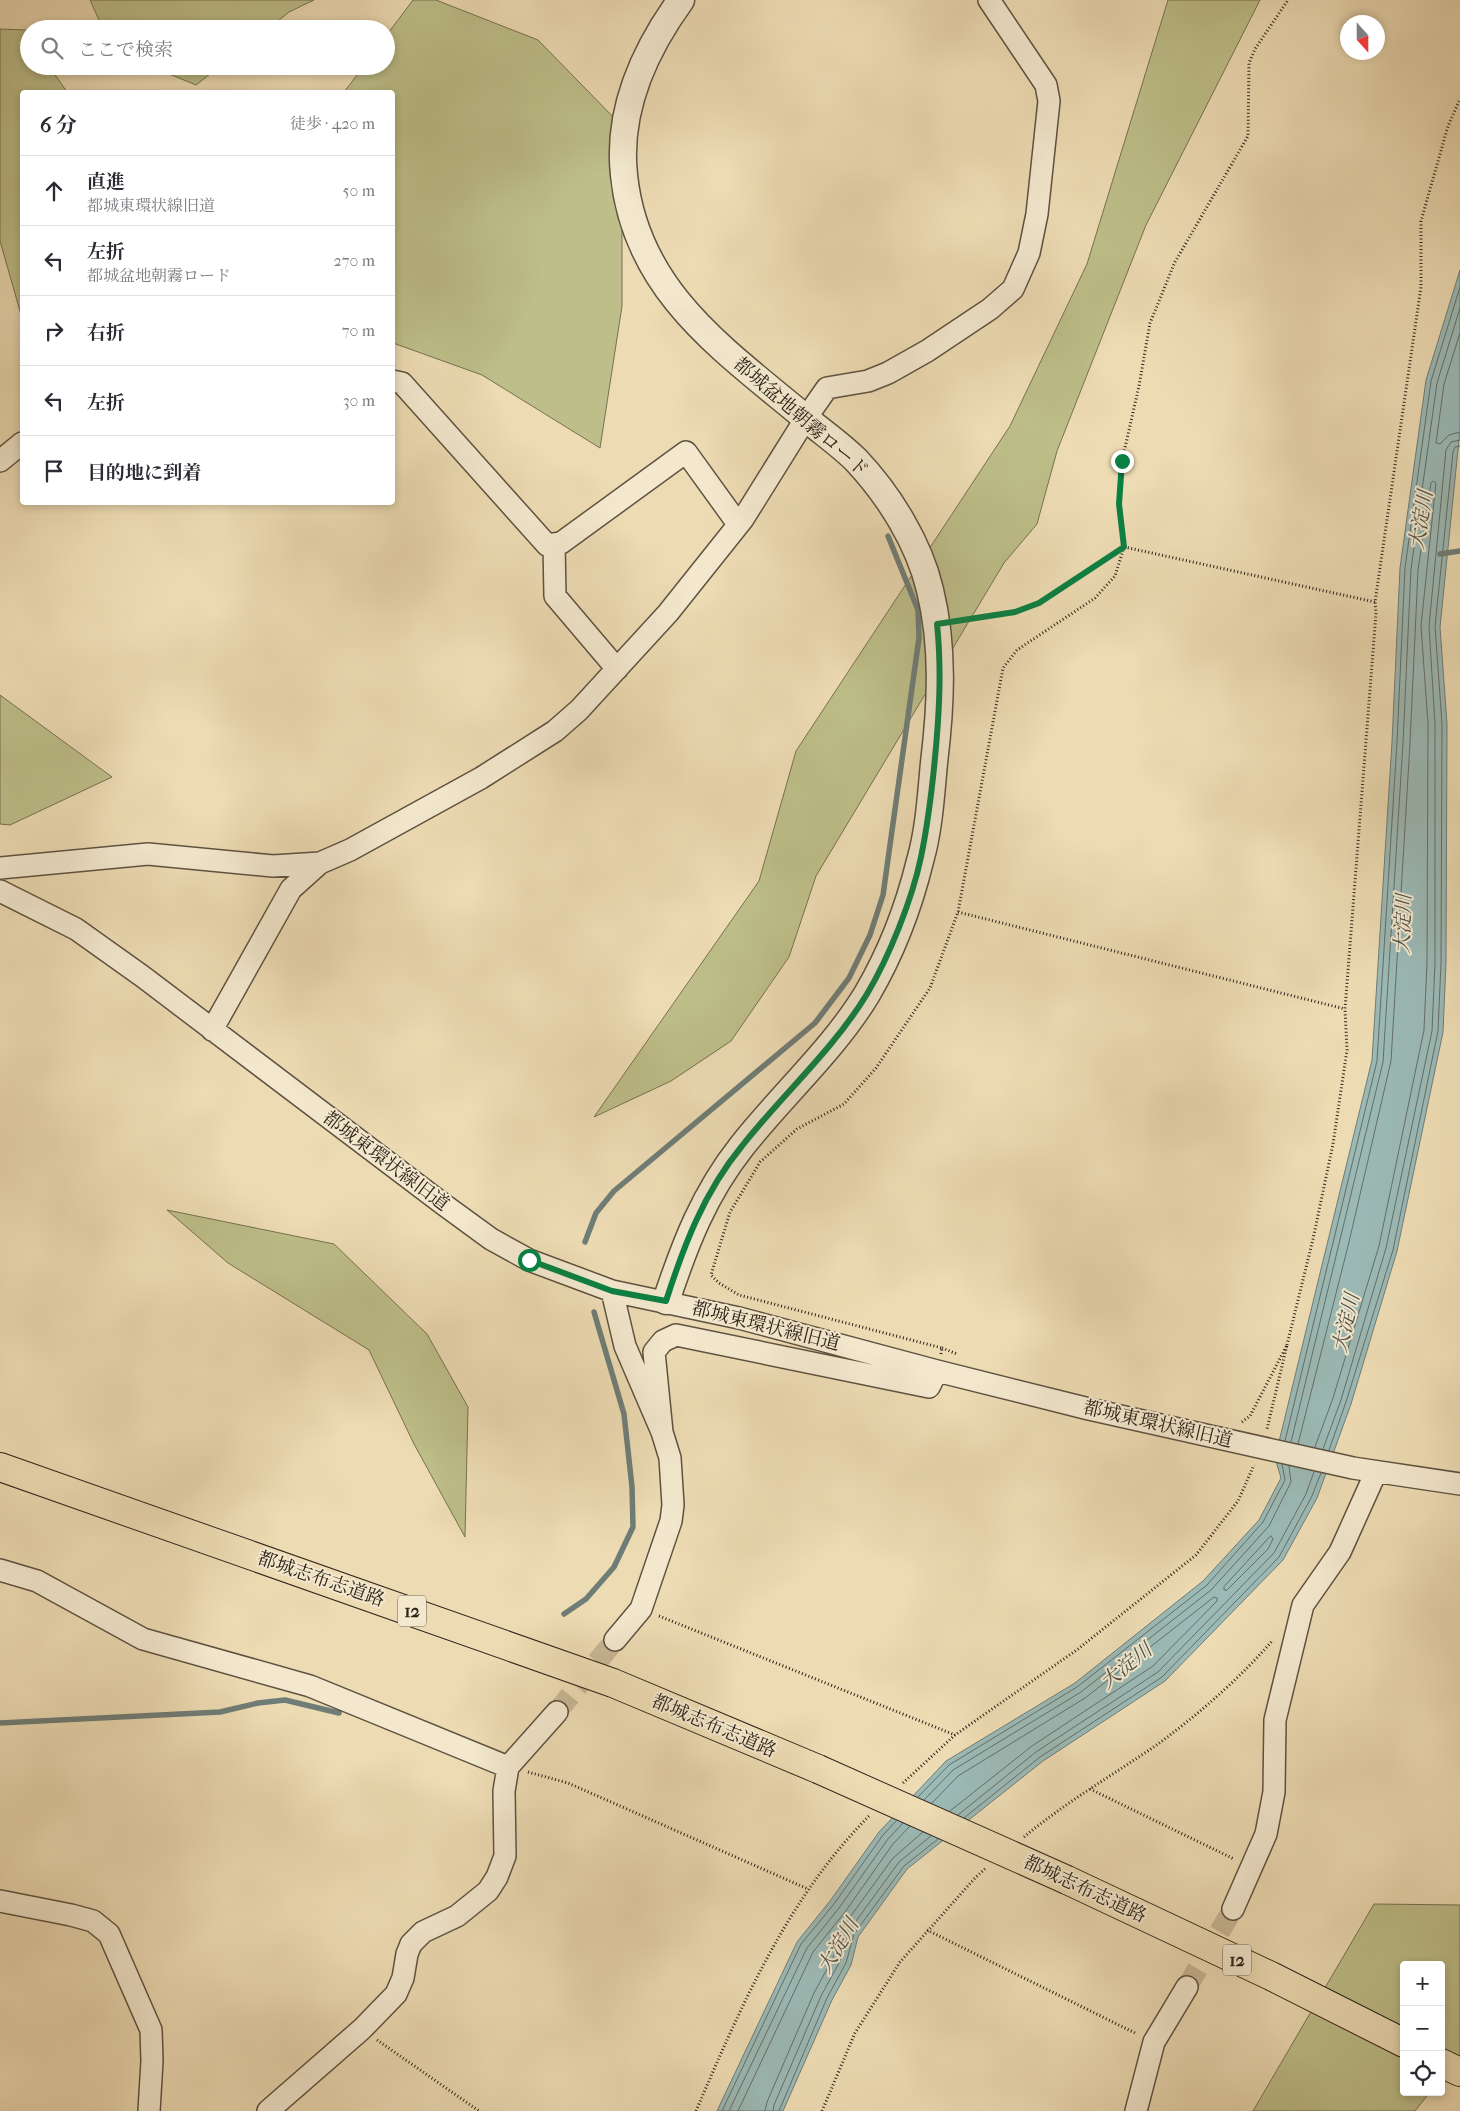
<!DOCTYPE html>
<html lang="ja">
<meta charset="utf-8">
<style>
body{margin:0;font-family:"IM FELL French Canon","Noto Serif JP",serif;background:#f7f7f7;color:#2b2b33}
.controls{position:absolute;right:15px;bottom:15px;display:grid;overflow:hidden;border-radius:5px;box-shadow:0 2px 8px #0003}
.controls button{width:45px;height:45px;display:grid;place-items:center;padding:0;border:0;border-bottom:1px solid #e1e1e2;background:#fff;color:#2b2b33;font:25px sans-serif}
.compass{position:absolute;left:1340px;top:15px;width:45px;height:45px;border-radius:50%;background:#fff;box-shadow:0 2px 8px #0003;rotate:159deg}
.stop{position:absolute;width:15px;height:15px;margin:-11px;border:4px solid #0b8043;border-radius:50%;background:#fff}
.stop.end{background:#0b8043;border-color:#fff;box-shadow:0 1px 5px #0008}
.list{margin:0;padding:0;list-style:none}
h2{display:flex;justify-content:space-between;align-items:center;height:65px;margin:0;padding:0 20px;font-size:21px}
h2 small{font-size:16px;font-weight:400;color:#7c7c81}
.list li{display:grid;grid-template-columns:32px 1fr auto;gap:15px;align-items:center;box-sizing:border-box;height:70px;padding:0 20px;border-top:1px solid #e1e1e2}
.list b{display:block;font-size:19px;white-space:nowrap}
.list p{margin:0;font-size:16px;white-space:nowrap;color:#7c7c81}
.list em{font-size:16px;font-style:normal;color:#7c7c81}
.icon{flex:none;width:28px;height:28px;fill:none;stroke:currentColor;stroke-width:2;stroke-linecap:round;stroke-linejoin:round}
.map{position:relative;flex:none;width:1460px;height:2111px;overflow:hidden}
.search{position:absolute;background:#fff;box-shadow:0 2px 8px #0003;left:20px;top:20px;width:375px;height:55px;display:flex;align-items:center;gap:12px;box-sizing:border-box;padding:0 18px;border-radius:28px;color:#7c7c81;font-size:19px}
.panel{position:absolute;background:#fff;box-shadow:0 2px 8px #0003;left:20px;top:90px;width:375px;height:415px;border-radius:5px}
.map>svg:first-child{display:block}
.green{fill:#bdbe89;stroke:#767152}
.water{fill:#9bb9b5;stroke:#6f7d77}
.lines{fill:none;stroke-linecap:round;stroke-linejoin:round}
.shore{stroke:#646e68;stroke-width:1}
.stream{stroke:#6f7d77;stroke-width:5.5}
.minor-tunnel{stroke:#c7b694;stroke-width:21;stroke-dasharray:21 11;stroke-linecap:butt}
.minor-casing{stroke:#5e5240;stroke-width:24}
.tertiary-casing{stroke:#5e5240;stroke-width:29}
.motorway-casing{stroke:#2e241a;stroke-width:30}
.path{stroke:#2e241a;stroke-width:3;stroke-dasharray:1 2.5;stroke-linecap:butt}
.minor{stroke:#f3e8ce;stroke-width:21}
.tertiary{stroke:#f3e8ce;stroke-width:26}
.motorway{stroke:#eddbb3;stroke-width:28}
.motorway-bridge-casing{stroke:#2e241a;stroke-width:30;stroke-linecap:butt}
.motorway-bridge{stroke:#eddbb3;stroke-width:28}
.route{stroke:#0b8043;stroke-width:6}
.labels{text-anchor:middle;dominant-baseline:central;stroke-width:4;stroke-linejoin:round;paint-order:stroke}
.shield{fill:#f3e8ce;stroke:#695f50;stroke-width:1}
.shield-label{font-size:18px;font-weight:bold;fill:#2e241a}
.street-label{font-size:19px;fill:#2e241a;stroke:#f3e8ce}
.water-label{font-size:20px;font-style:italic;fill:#4f5148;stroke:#f3e8ce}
</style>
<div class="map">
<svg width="1460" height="2111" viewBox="0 0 1460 2111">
<rect width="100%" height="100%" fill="#eddbb3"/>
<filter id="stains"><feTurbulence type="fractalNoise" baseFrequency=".004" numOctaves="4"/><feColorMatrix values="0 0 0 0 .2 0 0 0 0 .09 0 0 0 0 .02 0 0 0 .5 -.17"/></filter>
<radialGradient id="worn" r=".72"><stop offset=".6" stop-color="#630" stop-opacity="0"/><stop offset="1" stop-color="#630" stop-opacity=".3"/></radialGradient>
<path class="green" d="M90 0H314L289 12 268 29H103Z
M413 0H436L538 40 622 126V306L600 448 482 375 393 343 392 92H344L364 66H386V36Z
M1168 0H1260L1146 225 1057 451 1037 524 1004 563 816 876 789 957 731 1041 671 1081 594 1117 759 881 796 751 1010 426 1087 264Z
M0 29 26 30 29 35V66H49L67 92H22V318L0 241Z
M150 66H220L196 85Z
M0 695 112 777 10 825 0 824Z
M167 1210 334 1244 427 1334 468 1407 465 1537 414 1444 369 1350 228 1263Z
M1374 1904 1460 1905V2055L1441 2078V1965H1404V2092H1430L1415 2111H1253Z"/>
<path class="water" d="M1460 270V430L1440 627 1447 724 1446 963 1443 1032 1397 1251 1351 1404 1317 1498 1283 1560 1165 1681 1043 1761 907 1869 858 1937 851 1965 832 2000 783 2111H717L797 1942 830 1901 879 1832 946 1761 1075 1683 1203 1581 1259 1520 1281 1478 1275 1458 1372 1060 1392 742 1400 568 1426 380Z"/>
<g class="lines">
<path class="shore" d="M1460 333 1444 384 1436 443 1440 444 1449 435 1460 432
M1285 1441 1377 1061 1397 742 1405 568 1431 381 1460 287
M1291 1442 1383 1062 1403 743 1411 569 1437 383 1460 308
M1298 1444 1349 1242 1391 1061 1410 743 1418 570 1431 483 1433 481 1436 483 1421 626 1428 724 1427 963 1424 1030 1379 1246 1333 1398 1315 1447
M1323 1449 1341 1400 1386 1248 1432 1031 1435 963V724L1429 626 1446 450 1451 442 1460 440
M1329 1450 1346 1402 1393 1250 1438 1031 1441 963 1442 724 1435 626 1453 452 1455 447 1460 446
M1271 1536 1273 1539 1268 1549 1227 1590H1224V1587Z
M918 1797 949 1765 1077 1687 1207 1585 1263 1522 1285 1480 1282 1464
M924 1800 953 1770 1081 1692 1211 1590 1269 1526 1291 1482 1289 1466
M932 1803 958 1776 1085 1698 1214 1597 1217 1598V1601L1153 1666 1032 1746 950 1811
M958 1815 1036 1752 1158 1672 1274 1553 1306 1494 1314 1472
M964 1818 1040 1757 1162 1677 1279 1557 1312 1496 1321 1473
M722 2111 801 1944 834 1904 883 1835 897 1820
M729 2111 807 1948 839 1908 888 1839 903 1823
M738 2111 813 1952 845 1912 893 1844 910 1826
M765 2111 767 2102 814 1993 833 1958 842 1928 893 1858 923 1832
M773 2111 774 2105 821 1996 840 1961 848 1932 899 1862 931 1836
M779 2111 827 1998 846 1963 854 1934 904 1866 938 1839"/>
<path class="stream" d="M1440 554 1460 551
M585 1242 596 1213 614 1191 815 1023 849 978 870 935 883 895 919 638 918 610 888 536
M564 1614 586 1599 614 1567 633 1527 632 1487 624 1414 594 1312
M0 1723 220 1712 258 1703 285 1700 339 1713"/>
<path class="minor-tunnel" d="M557 1712 615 1640
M1187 1987 1233 1909"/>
<g class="minor-casing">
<path id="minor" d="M392 381 402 383 547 545 561 543 686 452 738 524
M0 461 22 443
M554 544 555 596 617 669
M0 868 148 854 273 866 320 863 350 850 481 778 555 731 579 710 668 613 743 519 806 418 827 388 868 381 888 373 927 351 990 309 1013 289 1029 253 1037 214 1049 101 1046 85 989 0
M0 891 76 929 142 976 443 1204 491 1239 529 1260 612 1291 739 1318 937 1371 1089 1409 1353 1468 1460 1484
M212 1030 291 889 320 863
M612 1291 625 1346 662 1432 670 1458 673 1505 671 1521 641 1609 615 1640
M662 1432 654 1352 663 1341 676 1335 929 1387 937 1371
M0 1570 37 1581 143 1639 310 1686 508 1767
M0 1901 71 1915 93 1921 109 1934 151 2030 152 2061 149 2111
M1233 1909 1266 1834 1274 1792 1275 1720 1303 1605 1340 1552 1376 1472
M268 2111 362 2029 396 1994 403 1978 407 1954 411 1944 423 1932 457 1916 488 1891 497 1877 505 1856 504 1791 508 1767 557 1712
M1136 2111 1154 2042 1187 1987"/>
</g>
<g class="tertiary-casing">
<path id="tertiary" d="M666 1301C685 1244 704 1194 742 1146 782 1095 833 1050 867 994 891 953 909 906 920 861 929 830 931 795 934 763 941 705 944 647 930 590 919 543 889 495 856 460 842 446 825 434 809 421 726 351 636 293 624 175 617 111 644 51 681 0"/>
</g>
<g class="motorway-casing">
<path id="motorway" d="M0 1467 613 1683 818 1769
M1067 1880 1271 1976 1404 2043
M1441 2063 1460 2072"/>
</g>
<path class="path" d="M958 621 1015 612 1039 603 1124 547 1375 602
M958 912 1345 1009
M1287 1345 1313 1239 1333 1144 1347 1050 1345 1009 1376 613 1375 602 1421 287V221L1448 126 1460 99
M942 1348 957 1354
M941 1354 942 1348 739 1295 719 1283 711 1275 730 1212 760 1162 797 1129 844 1104 876 1068 930 988 958 912 1003 668 1017 650 1095 598 1115 576 1124 547 1119 504 1122 461 1139 386 1150 323 1175 262 1248 136 1249 63 1255 49 1288 0
M1242 1422 1250 1416 1287 1345 1267 1429
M659 1616 955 1735
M528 1772 568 1783 808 1889
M903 1783 955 1735 1078 1649 1196 1555 1238 1501 1254 1465
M1090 1789 1234 1859
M1024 1837C1066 1802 1113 1775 1158 1744 1199 1714 1240 1678 1273 1640
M927 1930 1137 2034
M377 2040 479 2111
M696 2111C741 2006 788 1897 870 1815
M822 2111 855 2033 900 1962 975 1878 986 1868"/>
<use href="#minor" class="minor"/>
<use href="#tertiary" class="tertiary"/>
<use href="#motorway" class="motorway"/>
<g class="motorway-bridge-casing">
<path id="motorway-bridge" d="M818 1769 1067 1880"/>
</g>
<use href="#motorway-bridge" class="motorway-bridge"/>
</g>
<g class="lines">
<path class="route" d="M529 1260 612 1291 666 1301C684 1245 704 1192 742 1146 782 1095 833 1050 867 994 889 957 912 900 921 857 927 828 931 797 934 768 939 719 942 672 937 624L1015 612 1039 603 1124 547 1119 504 1122 461"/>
</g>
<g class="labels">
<g class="shield">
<rect x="398" y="1595.5" width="28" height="31" rx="4"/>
<rect x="1223" y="1944.5" width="28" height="31" rx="4"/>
</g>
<g class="shield-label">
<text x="412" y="1611">12</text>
<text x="1237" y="1960">12</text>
</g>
<g class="street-label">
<text transform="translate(801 417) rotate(41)">都城盆地朝霧ロード</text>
<text transform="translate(386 1161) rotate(37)">都城東環状線旧道</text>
<text transform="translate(766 1326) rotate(14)">都城東環状線旧道</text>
<text transform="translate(1158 1424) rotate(13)">都城東環状線旧道</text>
<text transform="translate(321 1579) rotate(19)">都城志布志道路</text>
<text transform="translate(714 1726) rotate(23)">都城志布志道路</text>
<text transform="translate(1085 1889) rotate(25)">都城志布志道路</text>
</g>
<g class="water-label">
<text transform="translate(1421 520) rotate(-81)">大淀川</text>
<text transform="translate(1403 924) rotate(-88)">大淀川</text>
<text transform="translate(1346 1323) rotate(-77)">大淀川</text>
<text transform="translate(1126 1666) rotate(-39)">大淀川</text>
<text transform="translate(838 1946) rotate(-59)">大淀川</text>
</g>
</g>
<rect width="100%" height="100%" filter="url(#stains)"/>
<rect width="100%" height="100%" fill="url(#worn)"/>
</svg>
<div class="controls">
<button>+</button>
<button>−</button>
<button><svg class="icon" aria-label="locate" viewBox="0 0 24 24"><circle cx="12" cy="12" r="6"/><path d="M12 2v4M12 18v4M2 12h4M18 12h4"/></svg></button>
</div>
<svg class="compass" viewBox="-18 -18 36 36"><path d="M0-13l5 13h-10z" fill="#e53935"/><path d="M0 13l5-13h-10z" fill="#7c7c81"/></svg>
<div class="stop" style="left:529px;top:1260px"></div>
<div class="stop end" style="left:1122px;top:461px"></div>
<div class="search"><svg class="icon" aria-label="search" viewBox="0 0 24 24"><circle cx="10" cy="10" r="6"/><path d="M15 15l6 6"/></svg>ここで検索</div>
<section class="panel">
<h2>6 分<small>徒歩 · 420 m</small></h2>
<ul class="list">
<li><svg class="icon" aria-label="ahead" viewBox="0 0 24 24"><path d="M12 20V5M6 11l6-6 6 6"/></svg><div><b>直進</b><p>都城東環状線旧道</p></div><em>50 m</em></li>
<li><svg class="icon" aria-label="left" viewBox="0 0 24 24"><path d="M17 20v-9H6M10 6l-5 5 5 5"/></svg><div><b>左折</b><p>都城盆地朝霧ロード</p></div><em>270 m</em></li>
<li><svg class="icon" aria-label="right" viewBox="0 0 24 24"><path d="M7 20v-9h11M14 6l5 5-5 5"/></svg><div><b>右折</b></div><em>70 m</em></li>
<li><svg class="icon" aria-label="left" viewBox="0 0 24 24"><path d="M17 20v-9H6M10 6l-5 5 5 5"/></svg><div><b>左折</b></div><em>30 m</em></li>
<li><svg class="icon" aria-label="arrive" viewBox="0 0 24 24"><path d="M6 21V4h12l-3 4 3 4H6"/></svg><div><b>目的地に到着</b></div></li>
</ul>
</section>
</div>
